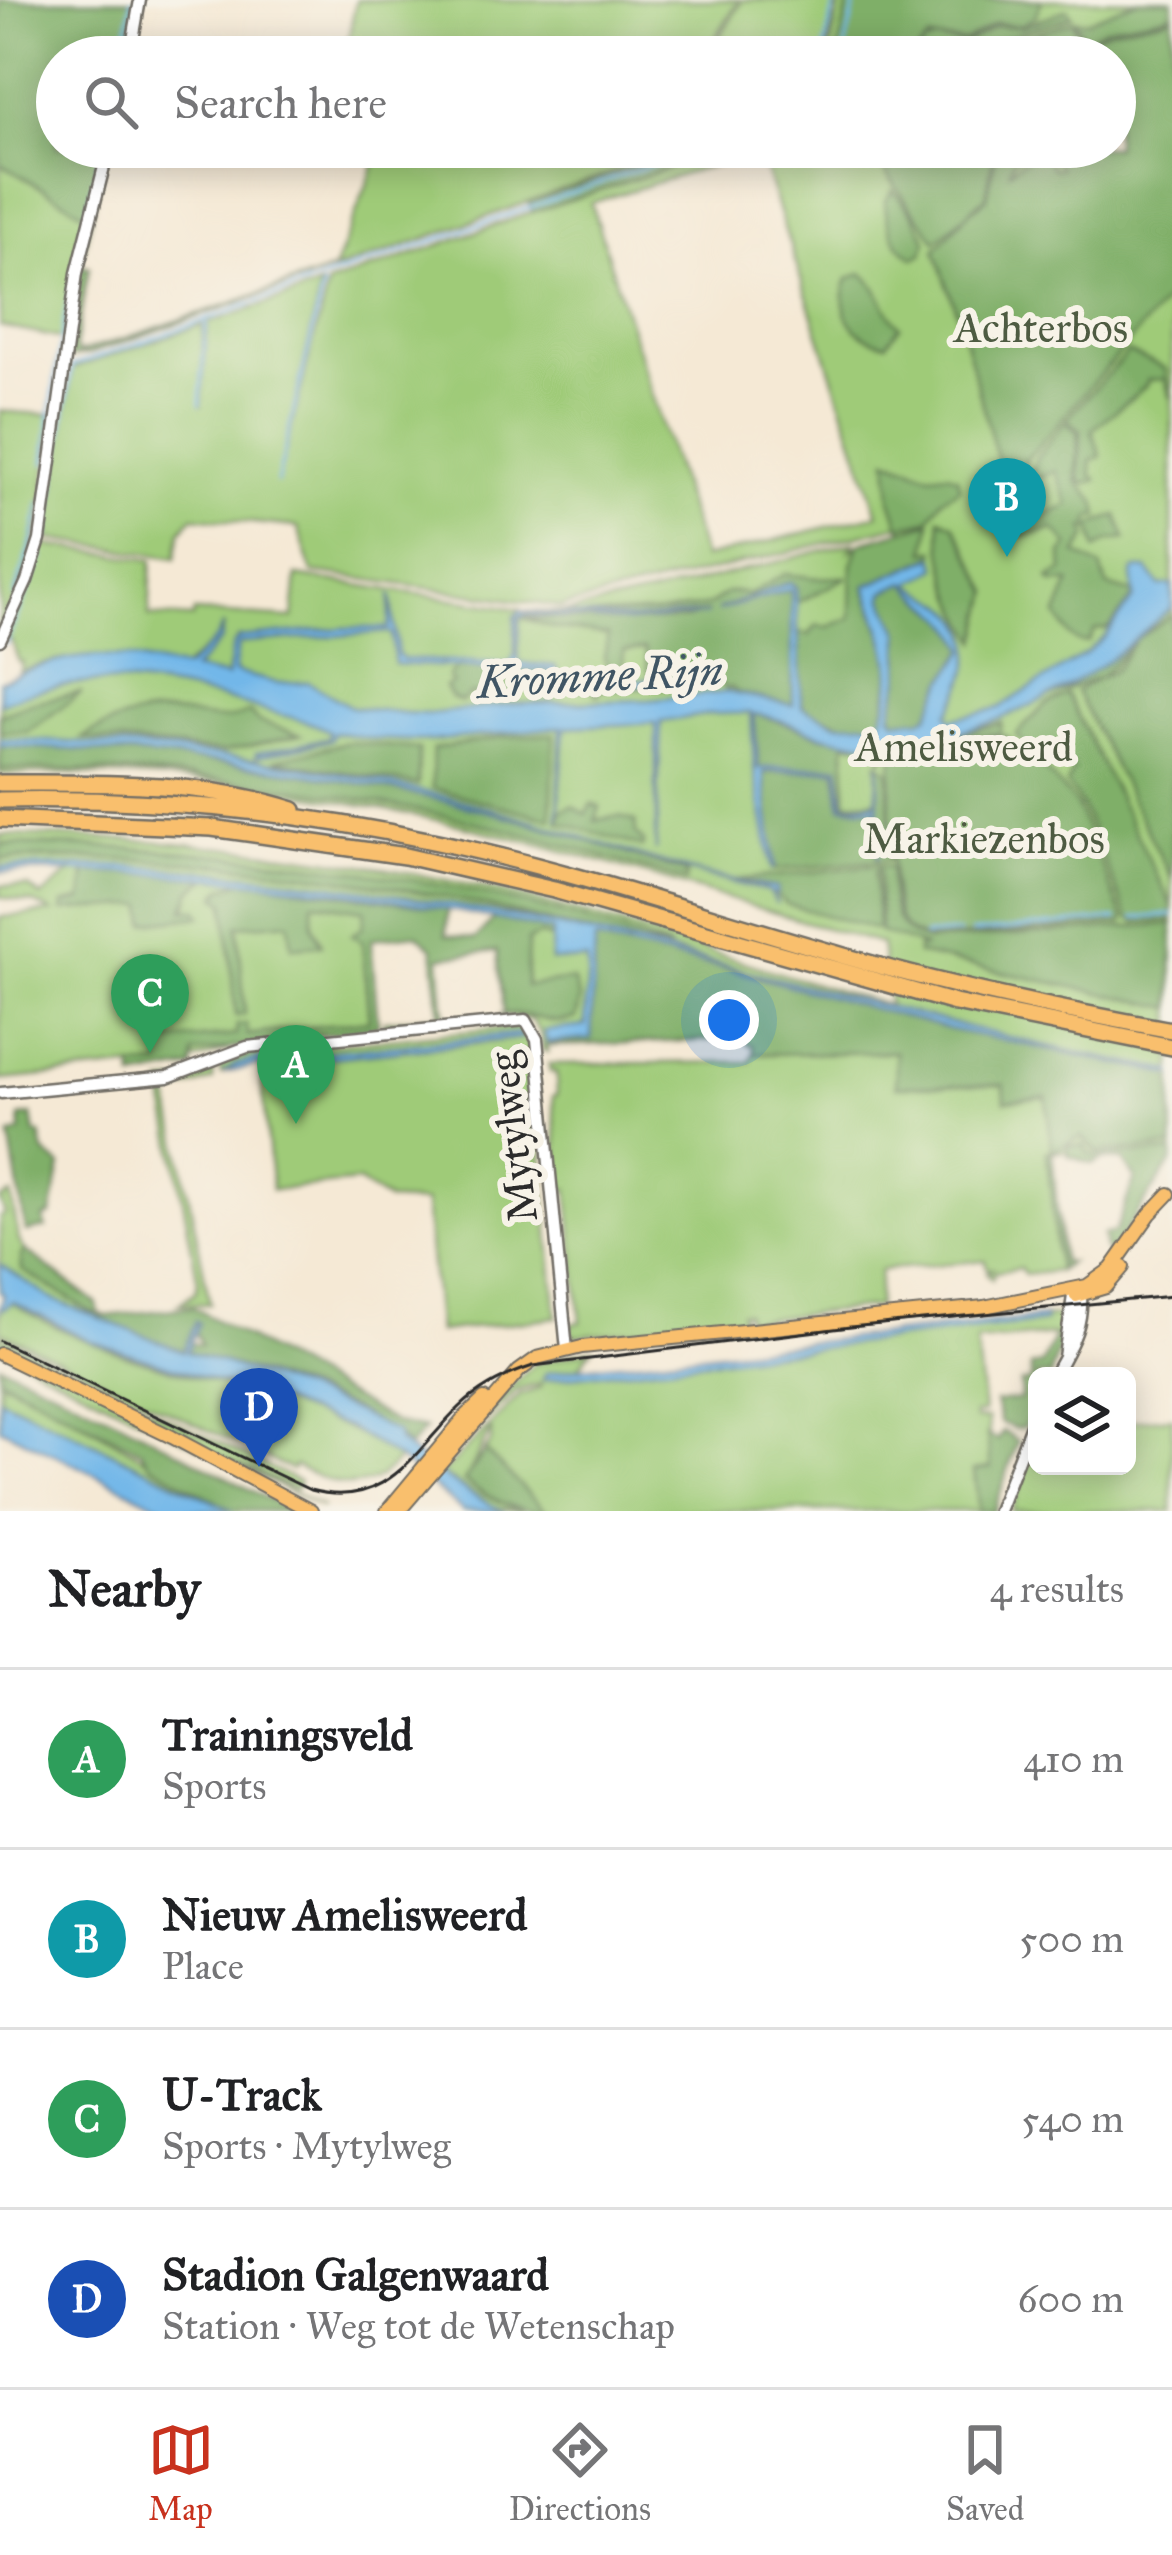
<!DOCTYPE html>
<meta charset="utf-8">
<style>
body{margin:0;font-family:"IM FELL Great Primer",serif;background:#f2f2f2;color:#202124}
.controls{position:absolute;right:36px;bottom:36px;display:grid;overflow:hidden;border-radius:18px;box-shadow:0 6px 30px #0003}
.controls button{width:108px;height:108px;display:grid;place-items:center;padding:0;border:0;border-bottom:3px solid #e0e0e0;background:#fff;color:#202124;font:60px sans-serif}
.you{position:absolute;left:729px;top:1020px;width:42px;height:42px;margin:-30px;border:9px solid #fff;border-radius:50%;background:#1a73e8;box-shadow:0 0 0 18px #1a73e833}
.badge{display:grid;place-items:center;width:78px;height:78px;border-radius:50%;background:#c8321e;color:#fff;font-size:39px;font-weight:700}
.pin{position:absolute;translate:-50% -99px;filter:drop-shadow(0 3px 6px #0008)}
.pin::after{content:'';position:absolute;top:63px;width:42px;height:36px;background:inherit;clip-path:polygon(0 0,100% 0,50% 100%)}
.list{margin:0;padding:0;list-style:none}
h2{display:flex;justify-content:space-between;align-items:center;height:156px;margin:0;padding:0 48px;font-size:51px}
h2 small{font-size:39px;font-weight:400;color:#757577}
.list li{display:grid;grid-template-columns:78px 1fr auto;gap:36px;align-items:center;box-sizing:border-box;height:180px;padding:0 48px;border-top:3px solid #e0e0e0}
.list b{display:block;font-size:45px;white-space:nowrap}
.list p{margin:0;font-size:39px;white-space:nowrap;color:#757577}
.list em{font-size:39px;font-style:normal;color:#757577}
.icon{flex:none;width:66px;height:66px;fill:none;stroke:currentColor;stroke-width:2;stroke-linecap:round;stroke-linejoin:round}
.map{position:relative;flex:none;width:1172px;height:1511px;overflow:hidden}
.search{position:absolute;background:#fff;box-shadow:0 6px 30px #0003;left:36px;right:36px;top:36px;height:132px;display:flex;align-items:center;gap:30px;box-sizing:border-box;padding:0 42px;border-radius:66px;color:#757577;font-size:45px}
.sheet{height:876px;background:#fff}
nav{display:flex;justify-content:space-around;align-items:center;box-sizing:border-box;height:168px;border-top:3px solid #e0e0e0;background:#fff;font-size:33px;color:#757577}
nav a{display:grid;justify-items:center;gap:6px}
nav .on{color:#c8321e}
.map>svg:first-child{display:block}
.green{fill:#9fcb78;stroke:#657b52;stroke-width:3;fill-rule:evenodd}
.forest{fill:#7faf68;stroke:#556d4a;stroke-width:3}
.water{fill:#72b7e9;stroke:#4e718a;stroke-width:3;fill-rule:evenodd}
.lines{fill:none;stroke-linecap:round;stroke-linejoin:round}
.stream{stroke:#72b7e9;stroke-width:3}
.minor-casing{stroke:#726e66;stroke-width:15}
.major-casing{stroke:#726e66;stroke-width:16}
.highway-casing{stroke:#726e66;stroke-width:20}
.minor{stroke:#fff;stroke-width:10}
.major{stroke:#f9bf6d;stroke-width:12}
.highway{stroke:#f9bf6d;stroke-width:15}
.tram{stroke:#2b2b2b;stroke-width:3}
.labels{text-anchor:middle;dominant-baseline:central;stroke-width:12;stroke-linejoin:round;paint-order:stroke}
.park-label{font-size:42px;fill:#4e5b42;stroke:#f7f3e8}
.street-label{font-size:42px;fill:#2b2b2b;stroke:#f7f3e8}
.water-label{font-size:45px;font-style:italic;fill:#405564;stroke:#f7f3e8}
</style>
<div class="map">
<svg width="1172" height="1511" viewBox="0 0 1172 1511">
<rect width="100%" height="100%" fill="#f7f3e8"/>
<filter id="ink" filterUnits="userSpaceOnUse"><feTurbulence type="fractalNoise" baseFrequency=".00833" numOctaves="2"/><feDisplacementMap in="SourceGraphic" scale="24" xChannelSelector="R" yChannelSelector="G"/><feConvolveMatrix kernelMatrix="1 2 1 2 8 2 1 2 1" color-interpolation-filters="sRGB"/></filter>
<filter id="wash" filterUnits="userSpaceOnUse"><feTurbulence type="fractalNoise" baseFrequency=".004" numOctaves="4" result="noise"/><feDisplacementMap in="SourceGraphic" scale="48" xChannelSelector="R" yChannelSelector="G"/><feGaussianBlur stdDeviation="2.7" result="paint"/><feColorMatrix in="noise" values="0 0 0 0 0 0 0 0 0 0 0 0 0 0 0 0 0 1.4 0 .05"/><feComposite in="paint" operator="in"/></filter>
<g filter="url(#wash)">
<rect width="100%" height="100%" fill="#f5e9d5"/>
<path class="green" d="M0 0 57 57V147H108L63 339 0 326Z
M356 0H739L705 54 699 57H350L348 41Z
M743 0H837L825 57H707Z
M841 0H1172V1156L1097 1158 1083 1151 1047 1152 1058 1271 1025 1275 1020 1268 995 1272 992 1279 987 1273 992 1269H987L985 1260 880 1270 877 1307 747 1320 746 1312H741V1320L573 1336 570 1324 581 1322 568 1189H561L553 1096 557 1095 556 1072H550L549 1064 750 1062 754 1054 895 1052 890 1010C664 945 428 888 192 870 128 865 64 866 0 867V859H109L254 865 449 897 665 947C611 924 548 911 489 898 327 863 166 847 0 844V835C168 838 333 853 497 891 632 923 756 969 889 1005L881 944C752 908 626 865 496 834 336 794 165 770 0 774V696C84 663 141 673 227 690L237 642 295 634 237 639 226 677 193 670 221 640 224 625 217 638 183 669C125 657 75 650 19 672L23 662H19L11 641 4 637 41 546 47 545 152 560 149 616 193 618 194 612 293 618 297 576 520 609 515 617 517 659 520 617 554 628 609 635 607 650 744 626 741 599 749 595C728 586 723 598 706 606 674 619 615 615 580 616L567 612 652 594 854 542 850 550 864 541 902 532 900 525 880 530 562 607 312 572 298 527 193 517 181 531 176 558 48 539 72 369 203 324 201 407 208 323 321 286 277 484 328 284 532 212 735 147H1115V57H828ZM759 151 878 514 704 558 591 203Z
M370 147H659V154L662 147H684L333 271 374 167Z
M0 411 54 415 41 519 28 571 0 628Z
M72 871H86L82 900 63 904 144 905 147 923 186 911 191 891 210 876 246 880 219 892 239 925 290 921 292 947 322 944 313 925 312 902 365 910 362 941 369 1021 248 1035 244 1045 192 1062 0 1080V917L52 912 34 903 0 897V885L29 887 41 897Z
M540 935 552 939 551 959 587 960 588 968 585 1026 545 1031 548 1052 543 1050 540 1033 531 1020 499 1015 513 1013 506 997 511 987 514 1012 521 1011C538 1016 569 1034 579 1009L526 987 528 941Z
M522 1026 531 1037 557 1317 438 1332 425 1203 389 1201 358 1182 272 1190 260 1065 490 1042 522 1038V1033L257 1059 221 1074 219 1065 255 1052Z
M212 1070 213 1080 169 1094 210 1304H179L195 1292 198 1283 162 1084 183 1082Z
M11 1195 19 1241 25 1250 21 1256 99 1313 102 1322 37 1292 0 1264V1217L5 1214 0 1200Z
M12 1302C130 1380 282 1379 399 1459 364 1502 331 1483 295 1466L292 1470 0 1331V1311Z
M1066 1315 1065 1334 976 1342 984 1413 975 1414V1419H988L991 1468 974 1471 979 1511H546L485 1451 491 1442V1428L465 1482 484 1495 522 1511 496 1508 441 1474 520 1395 540 1388 541 1384 518 1390 484 1421 482 1416 534 1364 592 1349 578 1368 546 1373 567 1376 1045 1322V1317Z
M0 1335 299 1482 295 1489 217 1454 323 1508 0 1349Z
M0 1380C80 1417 153 1464 230 1509L0 1398Z
M1172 1417V1511H1011L1037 1439V1466H1127V1421Z"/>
<path class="forest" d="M0 0H138L127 57H57V147H107L88 215 0 164Z
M849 0H1042L1035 17 1019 26 996 23 965 42 929 39 913 57H836Z
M1137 0H1172V13C1142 24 1111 19 1085 40L1075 20 1087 21Z
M1067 9 1072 16 949 57H916L924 45 935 40 966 44 996 26 1022 27Z
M1172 16V293L1024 462 1020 473 998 461 959 319 935 250 970 211 987 199 995 159 1006 147H1032L1013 161 1010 171 1028 157 1042 153 1053 169 1060 168 1045 147H1115V57H1088L1086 44C1108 20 1144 28 1172 16Z
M1073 21 1084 57H964Z
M691 147H735L532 212 529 203Z
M875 147H1002L992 162 986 196 936 241 886 173Z
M893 190 913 214 927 241 922 254 914 258C893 244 887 227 885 202Z
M81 265 89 268 75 347 79 353 333 270 89 354 66 358Z
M862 273C881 286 883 311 900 326L887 343C854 339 835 311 848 279Z
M1128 352 1165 368 1170 398 1165 379 1148 380 1146 386 1092 430 1101 457 1091 461V474L1097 480 1085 484 1079 479 1081 430 1067 419Z
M1065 422 1078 432 1077 481 1096 502 1099 516 1091 517 1089 524 1091 526 1117 515 1126 539 1109 541 1096 549 1092 530 1084 528 1087 537 1077 554 1101 567 1107 586 1136 594 1109 628 1095 630 1089 642C1071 645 1066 629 1057 615L1070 583H1052L1049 579 1063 571 1062 554 1069 545 1054 529 1021 537 1024 522 1069 506 1056 471 1028 483 1037 456Z
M888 459 931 475 948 473 957 477 960 488 942 499 929 520 900 526 891 499Z
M940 518 954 524 990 592 978 641C953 602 941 564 940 518Z
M931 522 926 551 935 550V555L865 586C884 646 900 654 882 721L847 725 805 710 800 697 798 632 809 635 817 625 828 627 851 618 852 565 859 543Z
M785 574 817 578 848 577 797 603 796 586 789 582 717 610 791 589 795 701 791 705 738 693 731 687 728 690 712 677 702 687 602 689 597 695 593 689 570 688 693 681 692 678 650 679 645 649 624 651 622 674 605 679 609 669 604 658 608 635 554 628 520 617 629 622 686 619 708 612 633 620 519 612H567L580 616 667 612 709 605 728 592 749 594Z
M907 582C925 607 957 617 966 649L944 681 930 714 923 719 895 720 891 713 900 678V632L883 598 885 591Z
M1172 615V879L1076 691 1115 670 1135 641 1101 677 1044 698 1098 668 1141 630 1135 640Z
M455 667 550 671 553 679 549 694 533 692 532 685 528 684 517 696 493 694 484 686 483 694 469 695 462 702 451 698 445 687 453 683 448 678Z
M82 692 28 732H0V715L30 703Z
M1067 694 1172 906V920L1136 922 1128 918 1081 804 1067 784 1074 768 1063 758 1049 767 1016 735 1045 705Z
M250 712 258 721 300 735 223 752 82 738C105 724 137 713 165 713 194 712 222 727 250 712Z
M754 713 823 736 852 740 953 735 1002 723 1000 733 885 744 893 748 881 760 883 744 845 743 846 802 876 800V804L843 805 839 766 759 769Z
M554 734 551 819 432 788 433 749 502 737Z
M1005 736 1048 773 1076 804 1124 920 1122 923 933 939C920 937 909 934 901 922 890 906 888 774 894 753L904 747Z
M349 742 419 749 418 785 274 760Z
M0 746C164 752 327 771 487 811 555 828 621 852 687 873L686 881C630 865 574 847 518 833 350 791 173 768 0 769Z
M878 763 889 771 890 860 775 870 762 773 836 769 841 806 876 809 877 859Z
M592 804 600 807 595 820 620 816 635 821 636 834 644 842 642 847 559 822 562 810 573 806 586 814Z
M0 844C217 847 465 872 670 948 595 938 521 912 446 897 295 867 154 855 0 859Z
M878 865 891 867C891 900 889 932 928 941L1172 924V1008L917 954 918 948 925 947 880 932 879 869 875 872 878 930 788 905 778 897 776 888 736 880Z
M86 871 210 876 191 891 184 909H197L202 916 146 923 144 905 63 911V904L82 900Z
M246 880 448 909 446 935 475 939 495 918 552 931V939L540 935 528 941 526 986 573 980 580 1000 576 1018C548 1029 531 1010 504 1014L497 951 440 957 445 1020 385 1027 384 1021 440 1015 433 948 417 934 371 939 378 1026 194 1054 193 1068 134 1079 133 1068 161 1065 159 1042 236 1035 237 1025 246 1024 248 1035 369 1020 362 941 352 935 363 927 365 910 313 902V925L321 945 292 947 289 922 238 926 245 1015 236 1016 225 902 217 896 223 888Z
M594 940 728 969 949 1029 1172 1075V1147L1097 1152 1082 1137 1052 1151 1062 1262H1070L1058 1271 1047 1152 1052 1151 1046 1097 1005 1101 1004 1085 896 1086V1052L754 1054 753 1045 747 1044 746 1039 548 1046 547 1043 591 1039Z
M32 1115 35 1134H40L44 1152 61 1166 51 1215 44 1218 46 1228 26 1232 10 1136 21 1131 20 1117Z
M1084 1145 1088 1153 1095 1156 1172 1152V1162L1110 1254 1105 1250 1103 1235 1115 1232 1135 1178 1123 1160 1102 1159 1092 1164 1068 1156 1067 1146Z
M25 1250 97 1304 99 1313 106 1316 193 1307 396 1423 425 1429 409 1447C351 1394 262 1375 187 1352L190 1343 201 1345 195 1331 197 1322 184 1351 102 1322 99 1313 91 1312 22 1270 21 1256Z
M1055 1336H1064L1050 1376H1037V1401L1024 1428 1015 1429 1000 1422 995 1402 1021 1399 1020 1383 1031 1381V1366L1042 1364Z
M0 1364 121 1421 291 1511H233L150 1464 141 1451 0 1378Z
M1003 1431 1018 1441 994 1511H979L974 1470 991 1468 987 1435 998 1440Z
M485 1451 546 1511C514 1511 491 1500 464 1481Z"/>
<path class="water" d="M935 556 938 568 911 583C921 593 932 595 944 603 987 632 970 678 948 714L951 719 999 708 1088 652 1103 639 1134 598 1132 573 1136 569H1147L1160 586 1172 585V608C1147 627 1125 650 1099 667 1019 719 941 749 844 740 813 736 785 718 754 714L758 768 839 766 844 805 876 803 879 764 878 859 876 809 841 806 837 769 764 772 775 867 772 869 754 767 751 713 710 714 661 722 656 851V723L565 727 558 820 561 727 431 741 373 739 335 732 331 740 256 757V753L328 738 330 732C314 722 289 717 270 712 184 686 87 664 0 704V681C43 663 83 651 130 658 149 661 167 667 186 668L217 638 223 625 221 640 193 670 227 677 233 645 239 638 345 628H389L391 594 398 655 403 659 509 664 515 654V617L520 611 633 620 708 614 629 622 526 614 519 618 518 663 555 666 561 682 692 678V682L560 689 551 698 553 680 550 671 395 664 391 634 387 632 243 643 238 645 234 672 277 683 308 682 351 707 406 713 429 714 510 704 651 700 727 692 793 705 791 589 717 611 790 582 796 588 802 707 837 723 880 722C904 673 881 632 866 586ZM906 582C925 605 957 618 966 650L944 681 929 714 922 719 895 720 891 714 900 678V632L883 597 885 591Z
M0 739C159 744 325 764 478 805 577 831 675 875 777 888V894L772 893 777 904 768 891C672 870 582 835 487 811 328 770 163 752 0 746Z
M108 866C324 872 538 918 746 971 888 1006 1027 1046 1172 1071V1075L949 1029 728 969 595 940 591 1039 547 1043 544 1031 585 1026 588 968 587 960 551 961 552 931C370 889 186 868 0 872V867Z
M522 1033V1038L258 1065 223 1073 235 1065 257 1059Z
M0 1264 51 1299 183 1351 196 1321 199 1323 187 1352C260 1374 330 1396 397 1433L398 1441C432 1470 463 1492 504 1511H463L399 1459 349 1428 288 1404 93 1342 13 1302 0 1311 4 1295 0 1291Z
M1045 1317V1322L543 1380 546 1373 585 1367Z
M0 1398 233 1511H171L0 1428Z"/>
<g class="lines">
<path class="stream" d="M123 57 132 0
M822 57 836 0
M843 57 856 0
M200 405 206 323
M45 463C55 355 75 252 103 147
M277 483 323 286
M47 535 72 366 704 147
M33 538 40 503
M14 596 33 540
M5 645 42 556
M1134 918 1172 915
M971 933 1117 919
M924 936 959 933"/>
</g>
</g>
<g filter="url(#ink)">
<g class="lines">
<g class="minor-casing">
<path id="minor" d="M130 57 140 0
M0 640 27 581 40 540 77 273 109 147
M1 1093 168 1077 247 1047 526 1020 537 1039 567 1350
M1054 1376C1069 1347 1083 1330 1081 1295L1074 1289 1064 1357
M998 1511 1037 1409"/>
</g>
<g class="major-casing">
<path id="major" d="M1076 1296 1106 1287 1123 1267
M0 1354 172 1437 311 1511
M387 1511 465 1417 484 1399
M399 1511 519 1371 537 1358 582 1347 984 1307 1087 1286 1111 1269 1150 1214 1169 1194"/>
</g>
<g class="highway-casing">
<path id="highway" d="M0 783C97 783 202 780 294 810
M0 800C148 797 297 811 442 843 578 872 710 918 844 956 952 987 1061 1010 1172 1030
M0 819 212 828 405 856 554 890 955 1003 1172 1047"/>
</g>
<use href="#minor" class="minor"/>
<use href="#major" class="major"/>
<use href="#highway" class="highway"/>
<path class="tram" d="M0 1341 310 1490C387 1511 414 1451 460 1407 481 1387 505 1375 533 1366L850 1327 1172 1296"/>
</g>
</g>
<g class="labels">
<g class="park-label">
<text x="1041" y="328">Achterbos</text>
<text x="964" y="747">Amelisweerd</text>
<text x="984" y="839">Markiezenbos</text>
</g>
<g class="street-label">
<text transform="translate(513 1137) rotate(-97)">Mytylweg</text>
</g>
<g class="water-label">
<text transform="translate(600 676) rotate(-3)">Kromme Rijn</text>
</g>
</g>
</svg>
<div class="controls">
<button><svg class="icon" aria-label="layers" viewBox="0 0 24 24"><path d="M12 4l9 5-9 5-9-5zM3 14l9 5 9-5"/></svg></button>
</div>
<div class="you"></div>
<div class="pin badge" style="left:296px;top:1124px;background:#2e9e5b">A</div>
<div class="pin badge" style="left:1007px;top:557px;background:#0f9aa8">B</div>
<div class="pin badge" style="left:150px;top:1053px;background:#2e9e5b">C</div>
<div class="pin badge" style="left:259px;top:1467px;background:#1a4fb4">D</div>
<div class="search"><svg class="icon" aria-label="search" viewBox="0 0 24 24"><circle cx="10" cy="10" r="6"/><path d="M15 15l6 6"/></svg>Search here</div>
</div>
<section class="sheet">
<h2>Nearby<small>4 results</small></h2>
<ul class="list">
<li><span class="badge" style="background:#2e9e5b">A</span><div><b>Trainingsveld</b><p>Sports</p></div><em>410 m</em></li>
<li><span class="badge" style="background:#0f9aa8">B</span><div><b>Nieuw Amelisweerd</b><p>Place</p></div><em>500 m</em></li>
<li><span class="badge" style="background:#2e9e5b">C</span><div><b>U-Track</b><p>Sports · Mytylweg</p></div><em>540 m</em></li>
<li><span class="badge" style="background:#1a4fb4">D</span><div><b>Stadion Galgenwaard</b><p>Station · Weg tot de Wetenschap</p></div><em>600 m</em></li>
</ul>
</section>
<nav>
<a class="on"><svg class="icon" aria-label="map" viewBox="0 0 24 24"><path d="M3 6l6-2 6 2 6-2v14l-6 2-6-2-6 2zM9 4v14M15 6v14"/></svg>Map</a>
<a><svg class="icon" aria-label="directions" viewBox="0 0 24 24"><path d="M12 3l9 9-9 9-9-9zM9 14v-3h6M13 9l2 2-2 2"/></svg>Directions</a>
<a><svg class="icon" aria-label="saved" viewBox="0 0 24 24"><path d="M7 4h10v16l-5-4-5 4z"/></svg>Saved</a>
</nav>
